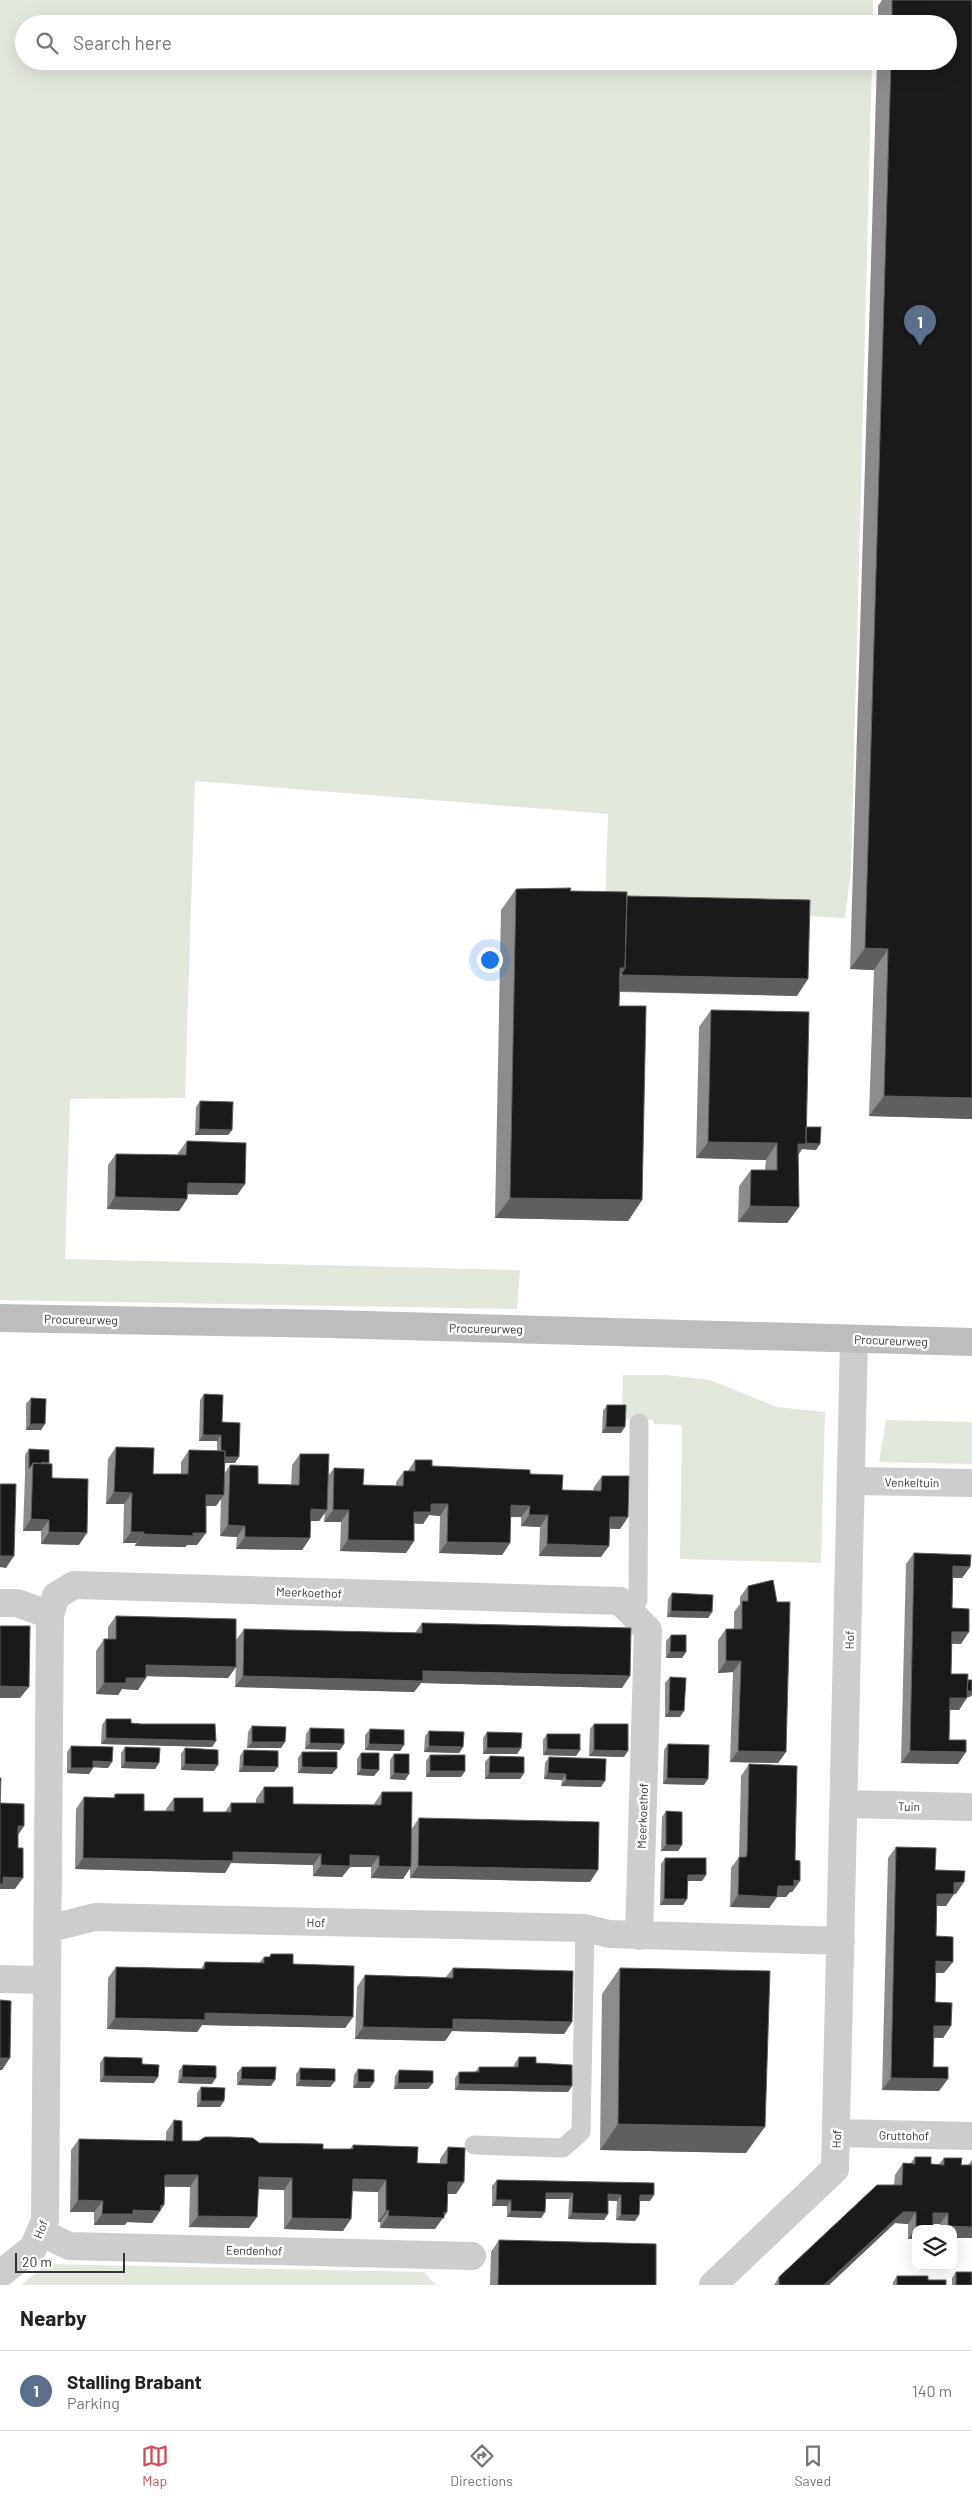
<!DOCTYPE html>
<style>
body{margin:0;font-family:Barlow,sans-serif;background:#f2f2f2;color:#222}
.controls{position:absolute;right:15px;bottom:15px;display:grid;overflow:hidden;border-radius:10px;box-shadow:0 5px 20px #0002}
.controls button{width:45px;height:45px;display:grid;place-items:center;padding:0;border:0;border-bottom:1px solid #e0e0e0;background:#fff;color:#222;font:25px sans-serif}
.scale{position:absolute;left:15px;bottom:12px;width:110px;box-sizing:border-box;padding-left:5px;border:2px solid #333;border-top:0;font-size:14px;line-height:18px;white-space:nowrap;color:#333;-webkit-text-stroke:4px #fff;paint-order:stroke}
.you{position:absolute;left:489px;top:959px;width:18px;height:18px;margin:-12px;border:4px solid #fff;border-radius:50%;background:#1a73e8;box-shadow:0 0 0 8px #1a73e833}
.badge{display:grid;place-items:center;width:32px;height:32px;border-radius:50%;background:#d04e5e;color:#fff;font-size:16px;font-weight:700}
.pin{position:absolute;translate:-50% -41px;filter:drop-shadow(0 1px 2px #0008)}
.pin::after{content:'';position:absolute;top:26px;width:18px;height:15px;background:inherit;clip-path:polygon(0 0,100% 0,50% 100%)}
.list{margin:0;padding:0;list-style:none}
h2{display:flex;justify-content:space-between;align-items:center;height:65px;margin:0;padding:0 20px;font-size:21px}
h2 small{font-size:16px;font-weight:400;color:#767676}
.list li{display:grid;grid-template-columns:32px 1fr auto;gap:15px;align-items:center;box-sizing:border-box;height:80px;padding:0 20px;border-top:1px solid #e0e0e0}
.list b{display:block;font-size:19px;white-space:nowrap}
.list p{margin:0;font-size:16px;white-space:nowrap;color:#767676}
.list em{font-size:16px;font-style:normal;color:#767676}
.icon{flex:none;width:28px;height:28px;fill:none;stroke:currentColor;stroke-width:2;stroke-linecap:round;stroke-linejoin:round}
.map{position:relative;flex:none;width:972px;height:2285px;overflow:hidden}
.search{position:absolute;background:#fff;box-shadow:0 5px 20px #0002;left:15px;right:15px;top:15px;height:55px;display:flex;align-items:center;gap:12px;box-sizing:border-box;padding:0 18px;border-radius:28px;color:#767676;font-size:19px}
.sheet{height:145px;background:#fff}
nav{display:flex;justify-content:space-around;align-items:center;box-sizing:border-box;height:70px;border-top:1px solid #e0e0e0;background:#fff;font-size:14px;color:#767676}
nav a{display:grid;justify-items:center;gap:2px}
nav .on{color:#d04e5e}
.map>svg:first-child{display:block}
.green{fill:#e3e8dd}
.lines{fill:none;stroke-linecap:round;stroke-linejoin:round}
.service{stroke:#cdcdcd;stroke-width:19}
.minor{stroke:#cdcdcd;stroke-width:28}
.secondary{stroke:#bdbdbd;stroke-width:28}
.wall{fill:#8c8c8c}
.shaded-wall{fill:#5f5f5f}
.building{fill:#1a1a1a;stroke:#5f5f5f}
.labels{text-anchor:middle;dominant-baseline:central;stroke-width:5;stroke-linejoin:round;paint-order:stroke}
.street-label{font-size:12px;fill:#333;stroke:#fff}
</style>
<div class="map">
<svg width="972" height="2285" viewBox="0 0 972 2285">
<rect width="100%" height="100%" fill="#fff"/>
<path class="green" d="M0 0H873V24H24V61H872L851 870 845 918 605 906 608 814 195 781 185 1098 70 1099 65 1259 520 1270 517 1309 0 1300Z
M623 1375H667L710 1380 777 1407 825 1412 821 1563 680 1559 682 1425 654 1424 653 1420 622 1419Z
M886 1420 972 1422V1464L879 1462Z
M47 2264 424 2272 436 2285H21Z"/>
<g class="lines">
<path class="service" d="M631 1613 638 1600 639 1423
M474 2145 563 2148 581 2132 585 1928"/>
<path class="minor" d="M852 1481 972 1483
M0 1603H17L50 1615
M845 1804 972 1807
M47 1929 95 1917 585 1928 609 1934 841 1941
M0 1979 47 1980
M836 2133 972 2136
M40 2232 69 2246 472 2256
M0 2274 33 2248 45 2221 50 1615 56 1596 74 1585 620 1601 648 1630 639 1936
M713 2285 835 2169 854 1339"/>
<path class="secondary" d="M0 1318 330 1324 972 1342"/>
</g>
<path class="wall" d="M882 0H972V1119L869 1116 874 970 850 969 877 61H948V24H878V6Z
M516 889 570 891 627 896 797 996 620 992 619 1006 642 1200 628 1221 495 1218 501 910Z
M711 1010 820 1144 816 1150 802 1149 798 1155 799 1207 787 1223 738 1222 739 1186 751 1170H765L766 1160 696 1158 699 1027Z
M200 1101 232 1130 228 1135H195L196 1107Z
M187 1141 245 1184 237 1195 187 1194V1199L179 1211 107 1209 108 1165 116 1154 178 1155V1153Z
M204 1394 222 1422 235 1463H225L224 1474 230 1465 258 1484 291 1485 292 1465 300 1454 328 1476 334 1468 363 1485 396 1486V1482L404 1471H408L415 1460 432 1466 530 1474 562 1490 593 1491 594 1487 602 1476 628 1517 620 1529H610L601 1557 539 1556 540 1527 521 1526V1517H511L510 1543 502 1555 439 1553 440 1516 429 1515 423 1524 414 1523V1541L406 1553 340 1551 341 1522H324L325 1513 319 1521H311L310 1538 302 1550 236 1549 237 1537 220 1536 221 1498 216 1506H206L197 1545H187L185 1547 135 1546 136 1543H123L124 1504H106L108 1459 116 1447 153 1474H181V1462L189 1450 217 1451V1441H199L200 1400Z
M31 1398 41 1430H26V1404Z
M607 1405 621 1433H602L603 1411Z
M29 1449 49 1463 48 1464 52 1478 79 1545 41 1544V1531H23L25 1475V1455Z
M914 1553 970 1567 962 1578H953L952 1608 961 1644H952L951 1674 968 1680 970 1697H967L959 1710H950L949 1740 958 1764 901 1763 906 1564Z
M748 1586 786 1752 778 1763 730 1762 733 1672 718 1673V1640L726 1629H734V1612L740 1604V1597Z
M672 1593 712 1612 708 1618 667 1617 668 1599Z
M116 1616 236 1640 244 1629 415 1633 422 1623 622 1688 421 1683 414 1692 235 1687 236 1667 228 1678 146 1676 138 1690 122 1689 118 1695 96 1694V1651L104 1639H108V1627Z
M671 1635 686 1652 682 1658H666V1641Z
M670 1677 680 1717H665V1683Z
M106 1719 131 1723 216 1741 212 1747 101 1744 102 1725Z
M594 1724 624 1757 589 1756 590 1729Z
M252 1726 285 1742 281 1748H247L248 1732Z
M310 1728 344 1744 340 1750 305 1749 306 1734Z
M370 1729 404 1745 400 1751 365 1750V1735Z
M429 1731 463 1747 459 1753 424 1752 425 1736Z
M487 1732 521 1748 517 1754H483V1738Z
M547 1734 580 1750 576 1756 543 1755V1740Z
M668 1744 704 1785 663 1784 664 1750Z
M71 1746 108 1768 93 1767 89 1774 67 1773V1752Z
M125 1747 159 1763 155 1769 121 1768V1753Z
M185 1748 214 1771 181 1770V1754Z
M244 1750 274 1772H239L240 1756Z
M302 1752 332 1774 298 1773V1758Z
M361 1753 379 1770 374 1776 357 1775V1759Z
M394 1754 409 1774 405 1780 390 1779V1760Z
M430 1755 465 1771 461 1777H426V1761Z
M490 1756 524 1773 520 1779H485V1762Z
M549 1757 601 1787 561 1786 562 1780 544 1779 545 1763Z
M749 1764 795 1860 800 1881 792 1892H790L786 1897H777L769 1908 730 1907 731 1868 739 1857 741 1776Z
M264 1787 293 1804 374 1805V1804L382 1792 411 1830 419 1818 590 1882 410 1878V1867L403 1879 371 1878V1867H350L342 1877 313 1876V1865L231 1863 225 1873 75 1869 76 1809 84 1797 113 1798 115 1794 144 1811H166V1809L174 1798 203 1812H225L231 1803H256V1799Z
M666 1811 682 1845 678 1851H661L662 1817Z
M896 1847 935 1870 956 1894H954L946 1906H937L936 1936 944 1973H935V2002L951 2026 943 2038H934L933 2067 939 2091 882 2090 888 1858Z
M665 1858 706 1875 702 1881H687V1899L683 1905H660L661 1864Z
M271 1954 293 1964 353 2017 345 2028 202 2025 197 2032 107 2029 108 1978 116 1967 201 1969 205 1962 259 1963 264 1957H269Z
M453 1968 572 2022 564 2034 452 2031 445 2041 355 2039 357 1987 365 1975 446 1977Z
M620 1968 746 2153 600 2150 602 1994Z
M104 2057 142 2064 154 2083 100 2082V2063Z
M519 2057 536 2063 572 2086 568 2092 455 2090V2078L459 2072H475L479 2067H514L515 2063Z
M183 2065 212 2084 178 2083 179 2071Z
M242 2067 271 2086 237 2085V2073Z
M300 2068 335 2081 330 2087 296 2086V2074Z
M358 2069 370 2088H353L354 2075Z
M399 2070 428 2089H394L395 2076Z
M201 2087 220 2107H197V2093Z
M174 2120 182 2141 259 2143 323 2149H350L353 2145 417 2163 440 2164V2159L448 2147 464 2182 456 2194H447V2212L435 2229 380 2228V2222H378V2192L353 2191 343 2231 284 2229V2190L258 2189 249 2228 189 2227 190 2187H164V2205L152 2223 127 2222 125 2225H94V2212H70L71 2150 79 2139 166 2141V2132Z
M915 2157 931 2164H939L944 2158 961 2165H968L972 2160V2238L953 2229H940V2224H933L916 2229V2239H908V2224L895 2223 829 2285H774L779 2277 894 2185 895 2175 903 2163 910 2164Z
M497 2180 654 2183 650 2201H639V2215L635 2221 616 2220 617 2201H608V2214L604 2220 568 2219 569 2199H545V2212L541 2218 507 2217V2206H492V2186Z
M499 2240 656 2285H490L491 2252Z
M956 2272 972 2285H952V2278Z
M897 2276 928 2280 946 2285H893V2282Z"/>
<path class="shaded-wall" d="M865 948 888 949 874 970 850 969Z
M620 968H625L611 989Z
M622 975 808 979 797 996 610 991Z
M884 1096 972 1098V1119L869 1116Z
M199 1129 232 1130 228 1135H195Z
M708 1142 777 1143 766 1160 696 1158Z
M804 1143 820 1144 816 1150 802 1149 795 1160 798 1144Z
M188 1183 245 1184 237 1195 180 1194Z
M115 1197 187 1199 179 1211 107 1209Z
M510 1198 642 1200 628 1221 495 1218Z
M750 1206 799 1207 787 1223 738 1222Z
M30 1424H45L41 1430H26Z
M606 1427H625L621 1433H602Z
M203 1435H221L217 1441H199Z
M221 1457H239L235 1463H217Z
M114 1492 132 1493 124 1504H106Z
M206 1495H224L216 1506H198Z
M431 1504H448L440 1516 429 1515 423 1524 406 1523 414 1512Z
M511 1505 530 1506 521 1517H503Z
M311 1509 327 1510 319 1521H303Z
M333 1510H349L341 1522H324Z
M529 1515H548L540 1527 521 1526Z
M610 1517H628L620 1529 602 1528Z
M31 1519 49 1520 41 1531H23Z
M228 1525 245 1526 237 1537 220 1536Z
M49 1532 87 1533 79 1545 41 1544Z
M131 1532H144L136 1543H123Z
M206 1533 197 1545H187L185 1547 135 1546 143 1534Z
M245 1537 310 1538 302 1550 236 1549Z
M348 1540 414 1541 406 1553 340 1551Z
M447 1542 510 1543 502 1555 439 1553Z
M547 1544 609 1546 601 1557 539 1556Z
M0 1556H14L6 1568 0 1567Z
M953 1566 970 1567 962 1578H945Z
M671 1611 712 1612 708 1618 667 1617Z
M952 1632H969L961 1644 944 1643Z
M670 1652H686L682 1658H666Z
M726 1661H741L733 1672 718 1673Z
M146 1665 236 1667 228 1678 138 1676Z
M423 1671 630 1676 622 1688 421 1683 414 1692 235 1687 243 1676Z
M126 1678H146L138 1690 122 1689 118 1695 96 1694 104 1683Z
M0 1686 29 1687 20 1698H0Z
M964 1691H972V1695L970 1697H960Z
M950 1698H967L959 1710 942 1709Z
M669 1711H684L680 1717H665Z
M106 1738 216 1741 212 1747 101 1744Z
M252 1742H285L281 1748H247Z
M310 1743 344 1744 340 1750 305 1749Z
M369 1744 404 1745 400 1751 365 1750Z
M429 1746 463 1747 459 1753 424 1752Z
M487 1748H521L517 1754H483Z
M547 1749 580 1750 576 1756 543 1755Z
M594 1750 628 1751 624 1757 589 1756Z
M738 1751 786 1752 778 1763 730 1762Z
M910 1751 966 1752 958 1764 901 1763Z
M93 1761 112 1762 108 1768 89 1767Z
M125 1762 159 1763 155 1769 121 1768Z
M185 1764 218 1765 214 1771 181 1770Z
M243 1766 278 1767 274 1772H239Z
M302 1767 337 1768 332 1774 298 1773Z
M71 1768H93L89 1774 67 1773Z
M361 1769 379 1770 374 1776 357 1775Z
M430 1771H465L461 1777H426Z
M394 1773 409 1774 405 1780 390 1779Z
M489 1773H524L520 1779H485Z
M548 1773 566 1774 562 1780 544 1779Z
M667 1778 708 1779 704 1785 663 1784Z
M566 1780 605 1781 601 1787 561 1786Z
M18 1826H24L16 1838Z
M666 1845H682L678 1851H661Z
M233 1852 321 1854 313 1865 231 1863 225 1873 75 1869 83 1858Z
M350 1855 379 1856 371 1867H350L342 1877 313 1876 321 1865Z
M379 1866 411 1867 403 1879 371 1878Z
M418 1866 598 1870 590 1882 410 1878Z
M688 1875H706L702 1881H683Z
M3 1877 23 1878 15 1889H0V1881Z
M794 1880 800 1881 792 1892H790L786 1897H777L769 1908 730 1907 738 1895Z
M964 1882 956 1894H946L954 1883Z
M937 1894H954L946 1906H929Z
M664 1899H687L683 1905H660Z
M936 1961 953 1962 944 1973H928Z
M205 2013 353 2017 345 2028 202 2025 197 2032 107 2029 115 2018Z
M453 2019 572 2022 564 2034 452 2031 445 2041 355 2039 363 2027Z
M934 2026H951L943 2038 926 2037Z
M0 2058H10L2 2070H0Z
M104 2076 158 2077 154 2083 100 2082Z
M182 2077 216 2078 212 2084 178 2083Z
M891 2078 948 2079 939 2091 882 2090Z
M241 2079 275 2080 271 2086 237 2085Z
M300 2080 335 2081 330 2087 296 2086Z
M358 2082H374L370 2088H353Z
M398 2083H433L428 2089H394Z
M459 2084 572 2086 568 2092 455 2090Z
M201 2101H224L220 2107H197Z
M618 2124 765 2127 746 2153 600 2150Z
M165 2175H198L190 2187 157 2186Z
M259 2177 292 2178 284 2190 250 2189Z
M353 2179 386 2180 378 2192 345 2191Z
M448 2182H464L456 2194H440Z
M546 2193H573L569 2199H541Z
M608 2194 621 2195 617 2201 604 2200Z
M640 2195H654L650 2201H635Z
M78 2200 103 2201 94 2212H70Z
M496 2200H511L507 2206H492Z
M161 2205H164L152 2223 127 2222 125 2225H94L102 2214 133 2210Z
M389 2210 380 2222H378L386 2211Z
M511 2211 545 2212 541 2218 507 2217Z
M444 2212H447L435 2229 380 2228 388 2216Z
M903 2212H916L908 2224 895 2223 829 2285H824Z
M572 2213 608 2214 604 2220 568 2219Z
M933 2213H948L940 2224H924Z
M621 2215H639L635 2221 616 2220Z
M198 2216 257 2217 249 2228 189 2227Z
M292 2218 351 2219 343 2231 284 2229Z
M948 2226 972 2227V2238H953V2229H946Z
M916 2227H933L931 2229H916V2239H908Z"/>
<path class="building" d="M892 0H972V1098L884 1096 888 949 865 948 891 61H948V24H892Z
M571 888 570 891 627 892 625 968H620L619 1006H646L642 1200 510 1198 516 889Z
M627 896 810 900 808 979 622 975V973L625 968Z
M711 1010 809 1012 806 1144H798L799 1207 750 1206 751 1170H777V1143L708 1142Z
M200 1101 233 1102 232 1130 199 1129Z
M806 1127H821L820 1144 806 1143Z
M187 1141 246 1143 245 1184 188 1183 187 1199 115 1197 116 1154 186 1155Z
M204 1394 223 1395 222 1422 240 1423 239 1457H225V1451H221V1435H203Z
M31 1398 46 1399 45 1424H30Z
M607 1405H626L625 1427H606Z
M116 1447 154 1448 153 1474H188L189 1450 225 1451 224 1495H206V1533H193V1536L143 1534 144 1532H131L132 1493 114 1492Z
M29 1449 49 1450V1463L42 1462V1464L33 1463 29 1469Z
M300 1454H329L327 1510 311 1509 310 1538 245 1537V1526L228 1525 230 1465 258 1466V1484L299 1485Z
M415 1460H432V1466L530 1470V1474L563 1475 562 1490 601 1491 602 1476H629L628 1517H610L609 1546 547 1544 548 1515H529L530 1506 511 1505 510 1543 447 1542 448 1504H431V1512H414V1541L348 1540 349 1510H333L334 1468 364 1469 363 1485 403 1486 404 1471H415Z
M33 1463 52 1464V1478L88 1479 87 1533 49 1532V1520L31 1519Z
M0 1484H16L14 1556H0Z
M914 1553 971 1555 970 1567 953 1566 952 1608 969 1609V1632H952L951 1674H968L967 1698H950L949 1740H966V1752L910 1751Z
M773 1580 777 1602H790L786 1752 738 1751 741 1661H726V1629H742V1601H748V1586Z
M672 1593 713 1595 712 1612 671 1611Z
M116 1616 236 1619V1667L146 1665V1678H126V1683H104V1639H116Z
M422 1623 631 1628 630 1676 423 1671V1681L243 1676 244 1629 422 1633Z
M0 1626H30L29 1687 0 1686Z
M671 1635H686V1652H670Z
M670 1677 686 1678 684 1711H669Z
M968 1680H972V1691H967Z
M106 1719H131V1723L141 1724H215L216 1741 106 1738Z
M594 1724H628V1751L594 1750Z
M252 1726 286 1727 285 1742H252Z
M310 1728 344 1729V1744L310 1743Z
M370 1729 404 1730V1745L369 1744Z
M429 1731 464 1732 463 1747 429 1746Z
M487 1732 522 1733 521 1748H487Z
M547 1734H580V1750L547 1749Z
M668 1744 709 1745 708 1779 667 1778Z
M71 1746 113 1747 112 1762 93 1761V1768H71Z
M125 1747 160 1748 159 1763 125 1762Z
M185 1748 218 1750V1765L185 1764Z
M244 1750 278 1751V1767L243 1766Z
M302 1752H337V1768L302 1767Z
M361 1753H379V1770L361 1769Z
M394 1754H409V1774L394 1773Z
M430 1755H465V1771H430Z
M490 1756 524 1757V1773H489Z
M549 1757 606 1759 605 1781 566 1780V1774L548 1773Z
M749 1764 797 1766 795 1860 800 1861V1881L794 1880V1886H778L777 1897 738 1895 739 1857H746L747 1854Z
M0 1778H1L0 1803 24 1804V1826H18V1848H23V1878L3 1877V1884H0Z
M264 1787H293V1804L381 1805 382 1792H412L411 1867 379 1866V1856L350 1855V1866L321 1865V1854L233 1852V1861L83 1858 84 1797 115 1798V1794H144V1811H174V1798H203V1812H231V1803H264Z
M666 1811 682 1812V1845H666Z
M419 1818 599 1822 598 1870 418 1866Z
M896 1847 936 1848 935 1870 965 1871 964 1882 954 1883V1894H937L936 1936 953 1937V1962L936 1961 935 2002 952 2003 951 2026H934L933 2067H948V2079L891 2078Z
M665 1858H706V1875H688L687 1899H664Z
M271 1954H293V1964L354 1966 353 2017 205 2013V2020L115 2018 116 1967 204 1969 205 1962 264 1963V1957H270Z
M453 1968 573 1971 572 2022 453 2019V2029L363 2027 365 1975 453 1978Z
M620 1968 770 1971 765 2127 618 2124Z
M0 2000 11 2001 10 2058H0Z
M104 2057 142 2058V2064L159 2065 158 2077 104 2076Z
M519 2057H536V2063L572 2065V2086L459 2084V2072H479V2067H518Z
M183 2065 216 2066V2078L182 2077Z
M242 2067H276L275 2080 241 2079Z
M300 2068 335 2069V2081L300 2080Z
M358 2069 374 2070V2082H358Z
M399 2070 433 2071V2083H398Z
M201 2087 225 2088 224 2101H201Z
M174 2120 182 2121V2141H199L205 2137H229L253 2138 259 2143 323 2144V2149H353V2145L418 2147 417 2163 447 2164 448 2147 465 2148 464 2182H448L447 2212H444V2218L388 2216 389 2210 386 2211V2180L353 2179 351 2219 292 2218V2178L259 2177 257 2217 198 2216V2175H165L164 2205H161L160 2211 133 2210V2214H102L103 2201 78 2200 79 2139 173 2141Z
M915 2157H931V2164L944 2165V2158H962L961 2165H972V2227L948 2226V2213H933V2227H916V2212H903L824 2285H779V2277L877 2185H902L903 2163 915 2164Z
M497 2180 654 2183V2195H640L639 2215H621V2195L608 2194V2214L572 2213 573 2193H546L545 2212 511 2211V2200H496Z
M499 2240 656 2244V2285H498Z
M956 2272H972V2285H956Z
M897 2276H928V2280H946V2285H897Z"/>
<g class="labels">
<g class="street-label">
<text transform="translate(81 1319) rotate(1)">Procureurweg</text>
<text transform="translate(486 1328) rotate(1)">Procureurweg</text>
<text transform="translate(891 1340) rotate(2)">Procureurweg</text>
<text transform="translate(912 1482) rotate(1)">Venkeltuin</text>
<text transform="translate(309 1592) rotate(2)">Meerkoethof</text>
<text transform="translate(849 1640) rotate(-89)">Hof</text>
<text transform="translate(909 1806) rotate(1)">Tuin</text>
<text transform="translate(642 1816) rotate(-88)">Meerkoethof</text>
<text transform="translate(316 1922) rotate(1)">Hof</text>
<text transform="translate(904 2135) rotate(1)">Gruttohof</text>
<text transform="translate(836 2139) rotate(-88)">Hof</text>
<text transform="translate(40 2229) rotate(-69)">Hof</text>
<text transform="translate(254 2250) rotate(1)">Eendenhof</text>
</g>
</g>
</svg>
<div class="controls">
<button><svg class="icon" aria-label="layers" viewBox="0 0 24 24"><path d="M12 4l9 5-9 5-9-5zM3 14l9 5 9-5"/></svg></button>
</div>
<div class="scale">20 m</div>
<div class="you"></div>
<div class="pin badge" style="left:920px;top:346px;background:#5c6f8a">1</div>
<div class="search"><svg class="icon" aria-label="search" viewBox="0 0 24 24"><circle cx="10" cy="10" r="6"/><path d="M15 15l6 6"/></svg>Search here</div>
</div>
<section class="sheet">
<h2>Nearby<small></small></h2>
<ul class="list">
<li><span class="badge" style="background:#5c6f8a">1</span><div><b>Stalling Brabant</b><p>Parking</p></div><em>140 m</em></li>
</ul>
</section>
<nav>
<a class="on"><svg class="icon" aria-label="map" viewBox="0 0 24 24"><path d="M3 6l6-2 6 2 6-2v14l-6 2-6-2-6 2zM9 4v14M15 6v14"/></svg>Map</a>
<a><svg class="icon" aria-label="directions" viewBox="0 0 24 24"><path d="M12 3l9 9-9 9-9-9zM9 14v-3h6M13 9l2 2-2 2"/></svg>Directions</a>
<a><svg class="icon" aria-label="saved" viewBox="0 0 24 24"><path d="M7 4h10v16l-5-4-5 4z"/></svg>Saved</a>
</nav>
